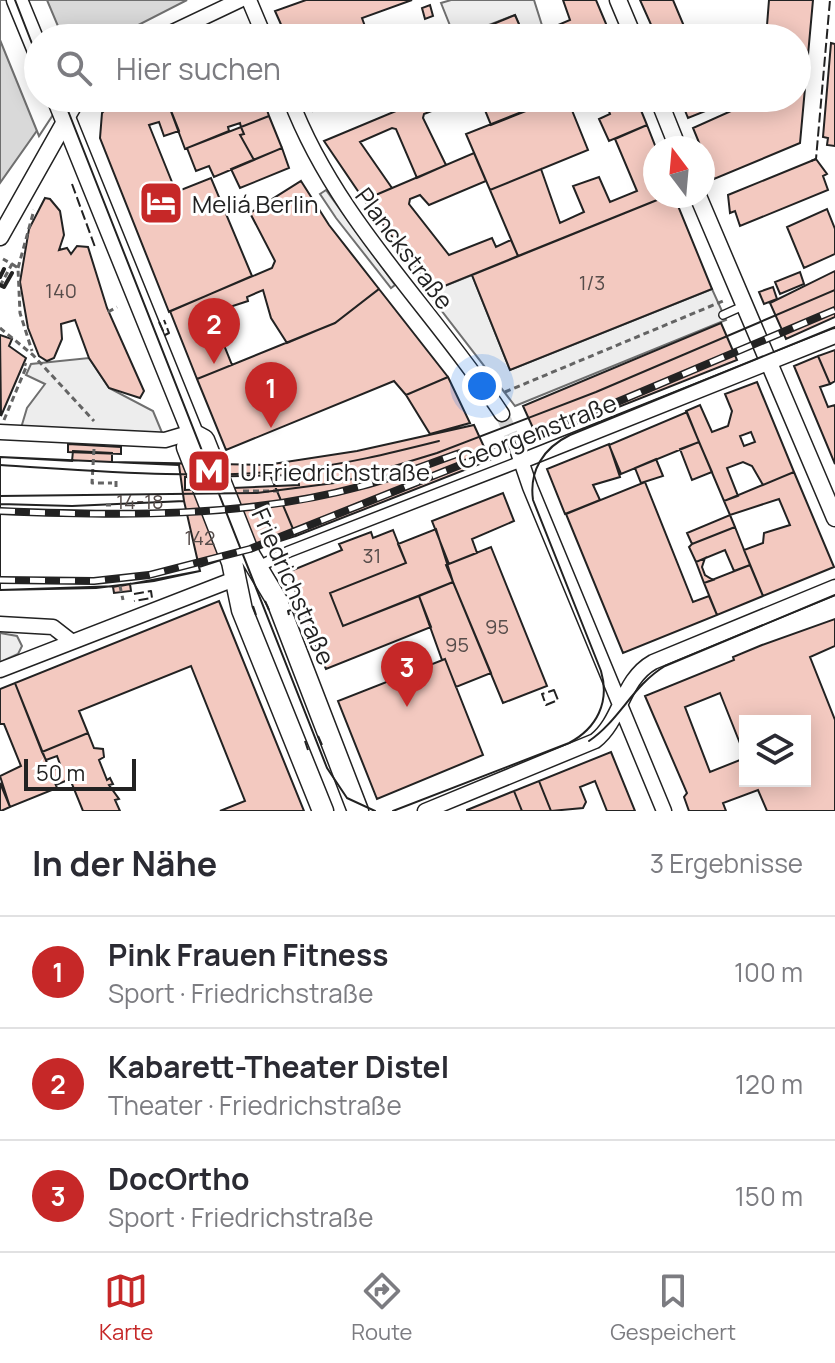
<!DOCTYPE html>
<html lang="de">
<meta charset="utf-8">
<style>
body{margin:0;font-family:Manrope,sans-serif;background:#f7f7f7;color:#2b2b33}
.controls{position:absolute;right:24px;bottom:24px;display:grid;overflow:hidden;border-radius:0px;box-shadow:0 4px 20px #0003}
.controls button{width:72px;height:72px;display:grid;place-items:center;padding:0;border:0;border-bottom:2px solid #e1e1e2;background:#fff;color:#2b2b33;font:40px sans-serif}
.compass{position:absolute;left:643px;top:136px;width:72px;height:72px;border-radius:50%;background:#fff;box-shadow:0 4px 20px #0003;rotate:344deg}
.scale{position:absolute;left:24px;bottom:20px;width:112px;box-sizing:border-box;padding-left:8px;border:4px solid #222;border-top:0;font-size:22px;line-height:28px;white-space:nowrap;color:#222;-webkit-text-stroke:6px #fff;paint-order:stroke}
.you{position:absolute;left:482px;top:386px;width:28px;height:28px;margin:-20px;border:6px solid #fff;border-radius:50%;background:#1a73e8;box-shadow:0 0 0 12px #1a73e833}
.badge{display:grid;place-items:center;width:52px;height:52px;border-radius:50%;background:#c62828;color:#fff;font-size:26px;font-weight:700}
.pin{position:absolute;translate:-50% -66px;filter:drop-shadow(0 2px 4px #0008)}
.pin::after{content:'';position:absolute;top:42px;width:28px;height:24px;background:inherit;clip-path:polygon(0 0,100% 0,50% 100%)}
.list{margin:0;padding:0;list-style:none}
h2{display:flex;justify-content:space-between;align-items:center;height:104px;margin:0;padding:0 32px;font-size:34px}
h2 small{font-size:26px;font-weight:400;color:#7c7c81}
.list li{display:grid;grid-template-columns:52px 1fr auto;gap:24px;align-items:center;box-sizing:border-box;height:112px;padding:0 32px;border-top:2px solid #e1e1e2}
.list b{display:block;font-size:30px;white-space:nowrap}
.list p{margin:0;font-size:26px;white-space:nowrap;color:#7c7c81}
.list em{font-size:26px;font-style:normal;color:#7c7c81}
.icon{flex:none;width:44px;height:44px;fill:none;stroke:currentColor;stroke-width:2;stroke-linecap:round;stroke-linejoin:round}
.map{position:relative;flex:none;width:835px;height:811px;overflow:hidden}
.search{position:absolute;background:#fff;box-shadow:0 4px 20px #0003;left:24px;right:24px;top:24px;height:88px;display:flex;align-items:center;gap:20px;box-sizing:border-box;padding:0 28px;border-radius:44px;color:#7c7c81;font-size:30px}
.sheet{height:440px;background:#fff}
nav{display:flex;justify-content:space-around;align-items:center;box-sizing:border-box;height:112px;border-top:2px solid #e1e1e2;background:#fff;font-size:22px;color:#7c7c81}
nav a{display:grid;justify-items:center;gap:4px}
nav .on{color:#c62828}
.map>svg:first-child{display:block}
.green{fill:#eee;stroke:#6f6f6f;stroke-width:2}
.parking{fill:#ededed;stroke:#6f6f6f;stroke-width:2}
.water{fill:#d9d9d9;stroke:#6f6f6f;stroke-width:2}
.pier{fill:#fff;stroke:#6f6f6f;stroke-width:2}
.building{fill:#f3c9c0;stroke:#222;stroke-width:2;fill-rule:evenodd}
.lines{fill:none;stroke-linecap:round;stroke-linejoin:round}
.minor-tunnel{stroke:#d3d3d3;stroke-width:14;stroke-dasharray:14 7;stroke-linecap:butt}
.service-casing{stroke:#222;stroke-width:10}
.pedestrian-casing{stroke:#222;stroke-width:13}
.minor-casing{stroke:#222;stroke-width:17}
.tertiary-casing{stroke:#222;stroke-width:19}
.secondary-casing{stroke:#222;stroke-width:23}
.path{stroke:#646464;stroke-width:3;stroke-dasharray:6 4;stroke-linecap:butt}
.service{stroke:#fff;stroke-width:7}
.pedestrian{stroke:#fff;stroke-width:10}
.minor{stroke:#fff;stroke-width:14}
.tertiary{stroke:#fff;stroke-width:16}
.secondary{stroke:#fff;stroke-width:20}
.tram{stroke:#222;stroke-width:2}
.rail-casing{stroke:#222;stroke-width:8}
.rail{stroke:#fff;stroke-width:5;stroke-dasharray:15;stroke-linecap:butt}
.fence{stroke:#222;stroke-width:2;stroke-dasharray:10 4;stroke-linecap:butt}
.wall{stroke:#222;stroke-width:4}
.labels{text-anchor:middle;dominant-baseline:central;stroke-width:6;stroke-linejoin:round;paint-order:stroke}
.number-label{font-size:20px;fill:#564c4a}
.poi-label{font-size:24px;fill:#222;stroke:#fff;text-anchor:start}
.street-label{font-size:24px;fill:#222;stroke:#fff}
</style>
<div class="map">
<svg width="835" height="811" viewBox="0 0 835 811">
<rect width="100%" height="100%" fill="#fff"/>
<path class="green" d="M451 0H534L546 38H525L515 15 455 38 441 3Z"/>
<path class="parking" d="M326 190 395 285 391 288 336 218 320 194Z
M472 275 510 370 712 289 726 320 515 406 431 297 437 289Z
M89 358 109 388 153 411 163 435 21 428 27 408 45 384 26 375 31 364Z
M0 633 17 636 22 646 18 654 0 662Z"/>
<path class="water" d="M0 0H187L113 38H38V98H60L0 183Z"/>
<path class="pier" d="M0 0H47L63 38H38V98H64L39 136 0 40Z"/>
<path class="building" d="M306 0H412L362 18 366 29 338 38H287L275 11Z
M563 0H596L612 38H563L558 25 570 20Z
M640 0H673L689 38H657Z
M769 0H813L800 143 714 179 693 128 760 98H797V38H766Z
M430 5 433 16 425 19 422 8Z
M515 15 525 38H459Z
M236 29 239 38H218Z
M831 43 835 44V146L827 145 828 138 823 137Z
M116 98H166L179 131 164 136 159 122 149 125 176 192 211 178 252 276 169 312 100 138 102 113Z
M166 98H263L269 116 241 127 240 123 228 127 229 131 185 149Z
M308 98H347L313 111Z
M427 98H438L442 107 424 114 423 118 446 165 417 178 396 129 392 128 360 142 392 188 364 200 324 141Z
M480 98H550L551 101 491 125Z
M557 98H567L588 150 490 190 466 134Z
M604 98H636L647 125 609 141 599 119 610 114Z
M680 98H726L728 102 688 118Z
M269 116 282 148 254 160 240 135 244 134 241 127Z
M647 125 656 148 655 196H667L518 256 490 190 541 169 560 223 584 212 573 186 599 177 610 202 637 191 615 139Z
M241 127 244 134 240 135 254 160 214 177 209 166 196 171 187 148Z
M282 148 289 168 240 188 231 169Z
M474 153 486 181 429 205 420 195 410 199 409 204 449 255 492 238 496 247 511 240 518 256 437 289 431 287 364 200Z
M816 159 827 174 823 176 828 190 740 226 735 211 730 213 728 195Z
M301 181 329 225 379 289 335 323 287 343 271 318 263 290 247 297 248 301 211 313 232 365 197 379 170 311 272 268 275 261 250 213Z
M667 196H674L712 289 510 370 472 275Z
M45 198 50 199 60 211 64 235 59 250 67 248 71 254 77 246 88 247 107 308 144 391 140 398 109 388 89 358 75 320 61 324 62 339 54 358 47 361 39 356 28 328 20 282 29 229Z
M827 209 835 229V254L804 268 787 227Z
M835 271V317L786 339 770 303Z
M800 272 804 284 780 294 775 282Z
M773 287 777 299 764 304 759 292Z
M379 289 448 377 406 395 394 381 226 450 197 379 335 323Z
M721 323 737 360 538 439 523 406Z
M0 335 12 339 9 346 26 358 1 416Z
M835 350V381L830 384 818 356Z
M818 356 830 384 820 387 828 407 835 405V464L794 366Z
M448 377 470 423 430 434 406 395Z
M757 382 794 472 763 485 752 466 743 462 727 468 738 496 724 501 686 411 700 405 712 432 728 426 732 411 725 394ZM751 432 755 442 744 446 740 436Z
M687 412 699 442 621 474 609 445Z
M474 425 490 460 296 536 266 465 357 451Z
M699 442 712 472 692 480 680 449Z
M68 444 121 447V454L68 452Z
M609 444 620 477 593 485 600 500 565 514 547 469Z
M73 451 112 453V462L266 465 296 536 199 567 200 571 154 581 96 588 0 590V457L72 461Z
M0 457 179 465 184 501 72 506 0 504Z
M656 459 663 476 641 483 635 468Z
M794 472 834 567 763 596 744 550 763 543 764 533 790 525 779 499 730 515 724 501Z
M298 475 299 485 185 490V477Z
M645 482 693 602 709 596 717 615 623 653 566 514Z
M503 493 514 521 472 539 477 553 449 564 432 521Z
M184 501 200 571 120 586 0 590V504L72 506Z
M730 515 735 527 692 544 687 533Z
M735 527 750 565 734 571 725 550 696 562 689 547 692 544Z
M436 529 453 582 343 626 330 593 406 563 398 544Z
M393 530 406 563 330 593 343 626 419 596 431 627 326 669 305 624 308 623 288 572 342 550 339 544 371 532 373 538Z
M491 547 547 686 503 703 446 565Z
M705 558 702 567 705 575 713 580 704 583 696 562Z
M750 565 763 596 717 615 704 583Z
M453 582 491 673 456 687 445 659 442 660 419 596Z
M130 584 131 591 114 593 113 587Z
M219 601 304 811H220L245 801 191 666 79 711 88 733 42 752 15 683Z
M835 619V646L810 657 835 720V811H767L758 790 723 803 726 811H689L684 797 687 793 645 696 734 660 733 657 762 645ZM720 693 745 756V721H805V781H745V758L710 772 685 707Z
M445 659 483 755 377 799 338 701Z
M15 683 57 788 10 807 0 776 21 766 4 724H0V689Z
M88 733 94 748 103 749 104 757 99 760 107 780 110 778 113 784 109 785 119 799 115 800 120 811H83L70 779 56 785 50 771 61 767 57 756 46 760 42 752Z
M611 752 635 811H607L595 781 580 787 586 802 583 808 551 811 539 781Z
M539 781 551 811H522L514 791Z
M0 783 10 807 1 811H0Z
M514 791 522 811H467V810Z"/>
<g class="lines">
<path class="minor-tunnel" d="M502 414 517 449"/>
<g class="service-casing">
<path id="service" d="M723 315 743 306"/>
</g>
<g class="pedestrian-casing">
<path id="pedestrian" d="M256 568 288 552 522 461"/>
</g>
<g class="minor-casing">
<path id="minor" d="M249 0 265 38
M160 38 240 0
M290 98C336 220 432 307 502 414
M66 120 79 98
M0 432 165 440 192 432
M517 449 530 487 664 811
M522 461 835 336
M0 624 53 627 71 641
M0 670 237 578
M425 811 595 741C622 720 621 680 653 662L835 587"/>
</g>
<g class="tertiary-casing">
<path id="tertiary" d="M618 0 634 38
M658 98 678 148
M698 196 835 518
M0 237 66 120"/>
</g>
<g class="secondary-casing">
<path id="secondary" d="M17 0 38 51
M57 98 193 434 204 440 250 556 277 601 358 811
M193 434 187 447 232 562 242 610 323 811"/>
</g>
<path class="path" d="M12 264 18 268 20 313 32 351
M18 268 34 210
M0 286 12 264 3 259
M108 312 117 307
M0 328 33 355 94 421
M505 392 723 301
M4 420 27 365 24 364
M94 449 92 483H112
M116 487V480
M243 491H282
M106 505H111
M120 586 123 600"/>
<use href="#service" class="service"/>
<use href="#pedestrian" class="pedestrian"/>
<use href="#minor" class="minor"/>
<use href="#tertiary" class="tertiary"/>
<use href="#secondary" class="secondary"/>
<path class="tram" d="M15 0 38 59
M63 98 327 768 347 798 375 811
M0 465C97 471 197 480 294 470 343 465 391 453 439 441
M0 496 257 493 342 482 437 453 596 392 835 290
M589 741C619 721 633 685 665 666L835 595
M393 811 569 743C597 728 610 702 601 671L533 500C529 471 543 448 570 435L835 327"/>
<g class="rail-casing">
<path id="rail" d="M0 511C120 516 245 518 362 486 396 477 428 464 460 453
M0 580 94 581 149 575 250 549 603 408 835 310"/>
</g>
<use href="#rail" class="rail"/>
<path class="fence" d="M811 161 816 159 830 0
M72 184 95 247
M159 322 165 335 169 333 164 320
M134 594 151 591 152 598 134 601
M265 601 269 610
M253 606 256 615
M289 615 288 611 294 609 300 626
M554 690 558 700 546 705 542 694Z
M318 736 322 745
M305 741 308 750"/>
<path class="wall" d="M0 277 4 269
M0 285 4 287 12 273"/>
</g>
<defs>
<g id="hotel-square" transform="scale(2.3)"><rect x="-9" y="-9" width="18" height="18" rx="4" fill="#c62828" stroke="#fff"/><path d="M-6-4.5h1.5V1H6V5H4.5V3h-9V5H-6ZM-4 0a1.8 1.8 0 1 1 3.6 0ZM.5 0V-2.5h3Q6-2.5 6 0Z" fill="#fff"/></g>
<g id="metro-square" transform="scale(2.3)"><rect x="-9" y="-9" width="18" height="18" rx="4" fill="#c62828" stroke="#fff"/><path d="M-5.5 5V-5H-3L0 0L3-5H5.5V5H3V-.5L0 4L-3-.5V5Z" fill="#fff"/></g>
</defs>
<g fill-rule="evenodd">
<use href="#hotel-square" x="161" y="203"/>
<use href="#metro-square" x="209" y="471"/>
</g>
<g class="labels">
<g class="number-label">
<text x="592" y="282">1/3</text>
<text x="61" y="290">140</text>
<text x="140" y="501">14-18</text>
<text x="200" y="537">142</text>
<text x="372" y="555">31</text>
<text x="497" y="626">95</text>
<text x="457" y="644">95</text>
</g>
<g class="poi-label">
<text x="192" y="203">Meliá Berlin</text>
<text x="240" y="471">U Friedrichstraße</text>
</g>
<g class="street-label">
<text transform="translate(405 248) rotate(53)">Planckstraße</text>
<text transform="translate(537 431) rotate(-21)">Georgenstraße</text>
<text transform="translate(294 586) rotate(66)">Friedrichstraße</text>
</g>
</g>
</svg>
<div class="controls">
<button><svg class="icon" aria-label="layers" viewBox="0 0 24 24"><path d="M12 4l9 5-9 5-9-5zM3 14l9 5 9-5"/></svg></button>
</div>
<svg class="compass" viewBox="-18 -18 36 36"><path d="M0-13l5 13h-10z" fill="#e53935"/><path d="M0 13l5-13h-10z" fill="#7c7c81"/></svg>
<div class="scale">50 m</div>
<div class="you"></div>
<div class="pin badge" style="left:271px;top:428px">1</div>
<div class="pin badge" style="left:214px;top:364px">2</div>
<div class="pin badge" style="left:407px;top:707px">3</div>
<div class="search"><svg class="icon" aria-label="search" viewBox="0 0 24 24"><circle cx="10" cy="10" r="6"/><path d="M15 15l6 6"/></svg>Hier suchen</div>
</div>
<section class="sheet">
<h2>In der Nähe<small>3 Ergebnisse</small></h2>
<ul class="list">
<li><span class="badge">1</span><div><b>Pink Frauen Fitness</b><p>Sport · Friedrichstraße</p></div><em>100 m</em></li>
<li><span class="badge">2</span><div><b>Kabarett-Theater Distel</b><p>Theater · Friedrichstraße</p></div><em>120 m</em></li>
<li><span class="badge">3</span><div><b>DocOrtho</b><p>Sport · Friedrichstraße</p></div><em>150 m</em></li>
</ul>
</section>
<nav>
<a class="on"><svg class="icon" aria-label="map" viewBox="0 0 24 24"><path d="M3 6l6-2 6 2 6-2v14l-6 2-6-2-6 2zM9 4v14M15 6v14"/></svg>Karte</a>
<a><svg class="icon" aria-label="directions" viewBox="0 0 24 24"><path d="M12 3l9 9-9 9-9-9zM9 14v-3h6M13 9l2 2-2 2"/></svg>Route</a>
<a><svg class="icon" aria-label="saved" viewBox="0 0 24 24"><path d="M7 4h10v16l-5-4-5 4z"/></svg>Gespeichert</a>
</nav>
